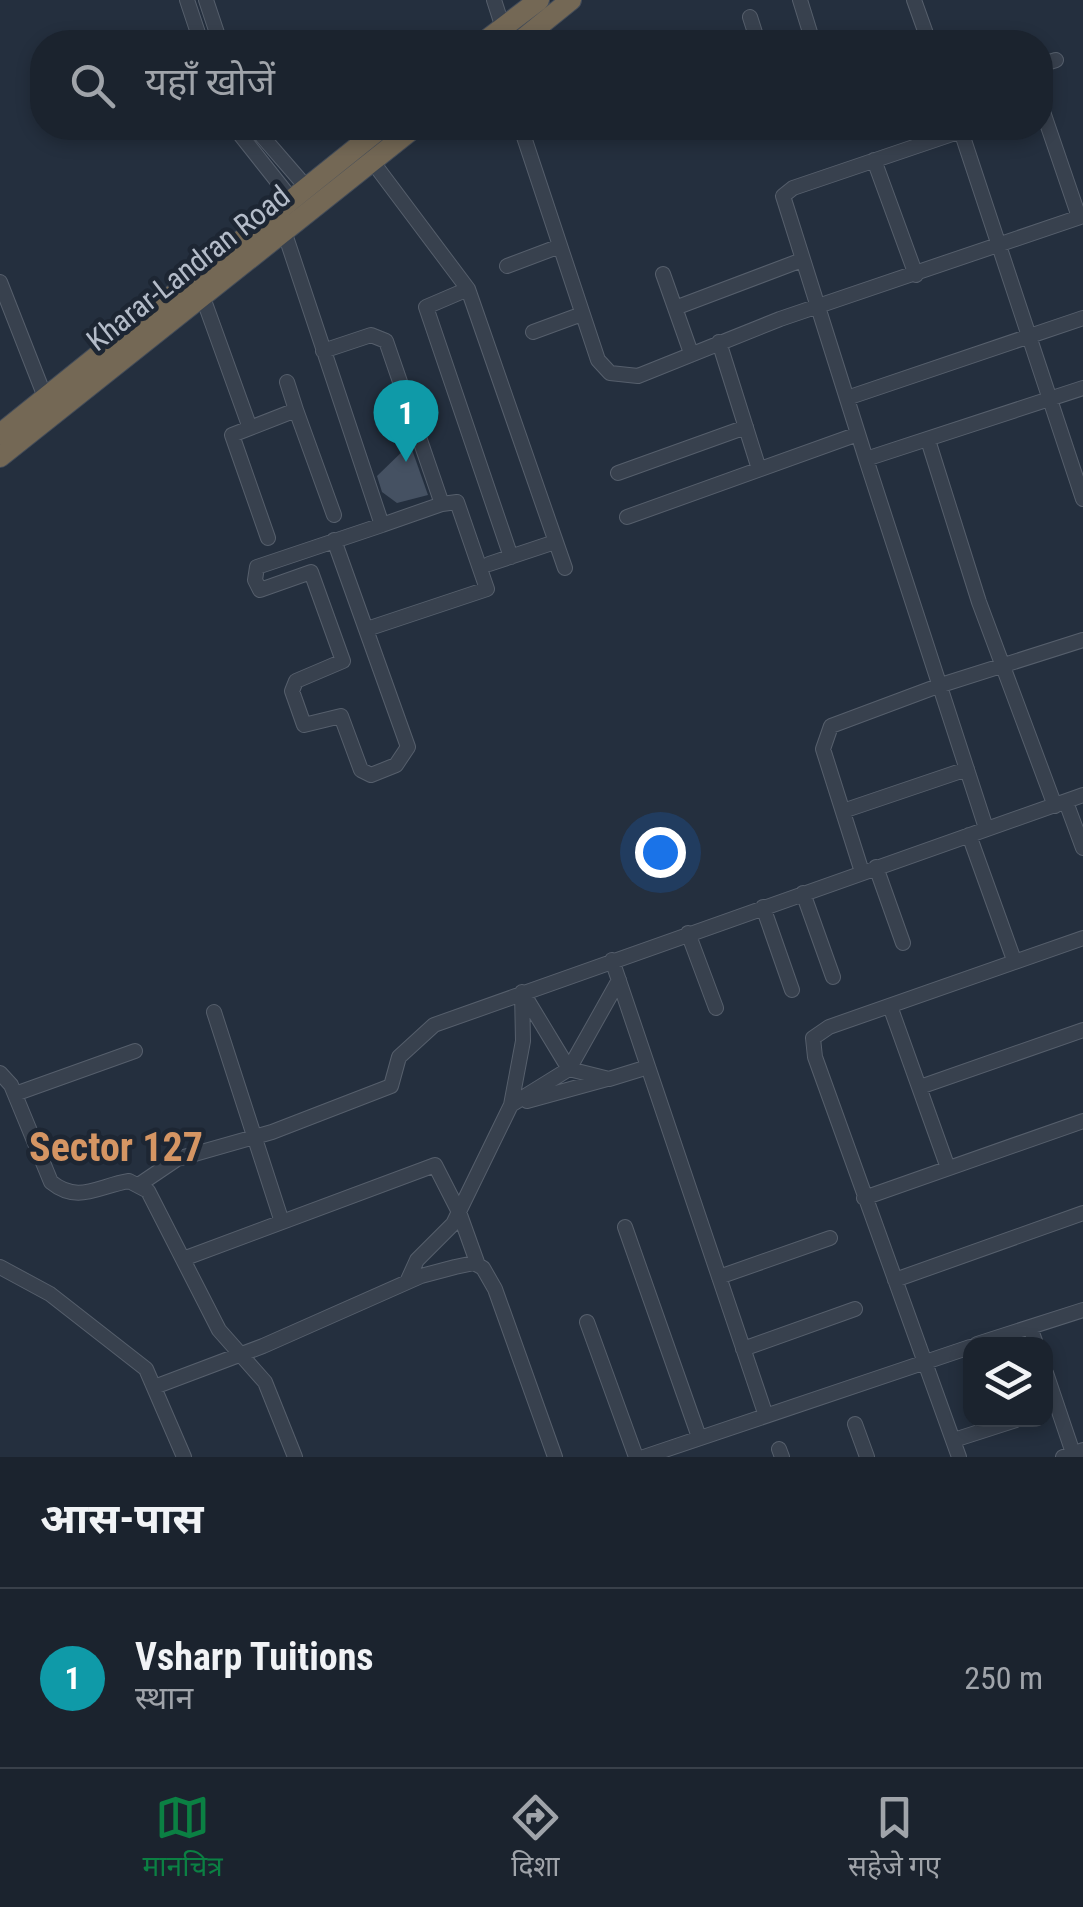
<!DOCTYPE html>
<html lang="hi">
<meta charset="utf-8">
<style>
body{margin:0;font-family:"Roboto Condensed","Noto Sans Devanagari",sans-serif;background:#282f3a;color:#f1f3f6}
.controls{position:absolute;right:30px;bottom:30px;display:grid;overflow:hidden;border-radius:20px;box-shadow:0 5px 15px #0003}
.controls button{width:90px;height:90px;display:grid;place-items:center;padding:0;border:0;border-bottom:2px solid #39404a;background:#1b232e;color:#f1f3f6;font:50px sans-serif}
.you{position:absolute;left:660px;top:852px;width:35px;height:35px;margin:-25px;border:8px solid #fff;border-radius:50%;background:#1a73e8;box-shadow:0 0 0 15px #1a73e833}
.badge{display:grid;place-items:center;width:65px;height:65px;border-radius:50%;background:#0b8043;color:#fff;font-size:32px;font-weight:700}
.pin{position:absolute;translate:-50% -82px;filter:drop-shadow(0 2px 5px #0008)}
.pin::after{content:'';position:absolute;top:52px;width:35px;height:30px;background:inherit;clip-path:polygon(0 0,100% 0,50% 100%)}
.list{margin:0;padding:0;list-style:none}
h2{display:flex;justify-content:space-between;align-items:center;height:130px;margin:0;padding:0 40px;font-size:42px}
h2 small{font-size:32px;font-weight:400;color:#a0a4aa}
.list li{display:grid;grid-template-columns:65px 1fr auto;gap:30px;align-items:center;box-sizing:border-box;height:180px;padding:0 40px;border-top:2px solid #39404a}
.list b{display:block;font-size:38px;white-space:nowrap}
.list p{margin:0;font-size:32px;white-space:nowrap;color:#a0a4aa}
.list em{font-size:32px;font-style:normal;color:#a0a4aa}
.icon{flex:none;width:55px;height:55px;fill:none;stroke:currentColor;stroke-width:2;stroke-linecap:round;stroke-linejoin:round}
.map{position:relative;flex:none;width:1083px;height:1457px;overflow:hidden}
.search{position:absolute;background:#1b232e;box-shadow:0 5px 15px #0003;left:30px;right:30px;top:30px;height:110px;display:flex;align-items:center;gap:25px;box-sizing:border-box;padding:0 35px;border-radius:40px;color:#a0a4aa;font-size:38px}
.sheet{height:310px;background:#1b232e}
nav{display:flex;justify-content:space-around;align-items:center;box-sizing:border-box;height:140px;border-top:2px solid #39404a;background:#1b232e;font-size:28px;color:#a0a4aa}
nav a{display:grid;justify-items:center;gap:5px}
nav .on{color:#0b8043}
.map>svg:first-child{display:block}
.building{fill:#455162}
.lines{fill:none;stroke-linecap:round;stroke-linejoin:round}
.minor-casing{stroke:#565f6c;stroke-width:16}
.highway-casing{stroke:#434c59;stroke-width:22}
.minor{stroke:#38414e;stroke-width:14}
.highway{stroke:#746855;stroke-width:20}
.labels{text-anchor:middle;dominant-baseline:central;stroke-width:9;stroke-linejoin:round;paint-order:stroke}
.street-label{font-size:30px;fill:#b4bcc9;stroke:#1d2633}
.district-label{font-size:40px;font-weight:bold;fill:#d59563;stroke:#1d2633}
</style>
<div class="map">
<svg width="1083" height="1457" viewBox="0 0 1083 1457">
<rect width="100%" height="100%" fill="#242f3e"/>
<path class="building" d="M410 444 428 495 397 503 382 492 377 476Z"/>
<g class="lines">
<g class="minor-casing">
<path id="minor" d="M187 0 201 42
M206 0 220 42
M494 0 503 28
M800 0 813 42
M914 0 929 42
M750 17 758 42
M1040 65 1056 60
M1040 103 1079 217
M235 128 292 200
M255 128 307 188
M521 128 598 360 610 373 638 376 780 319 1083 216
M960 128 1083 499
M961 131 793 188 783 196 866 459 1083 388
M874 160 916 275
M372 161 468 289 565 568
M284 231 382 525 257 567 255 580 260 590 311 572 343 661 296 681 292 691 304 725 341 716 361 770 371 775 396 765 408 747 334 540
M507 266 560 246
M663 274 691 353
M0 282 45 397
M468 289 426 307 511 557
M202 295 250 428 296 410 334 515
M675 308 802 260
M533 332 582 314
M719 342 759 469
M323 351 371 335 386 341 442 504 382 525
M287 382 296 410
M847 398 1083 318
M250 428 232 435 268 538
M928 440 979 602 1055 806
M866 459 986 828
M618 473 746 427
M627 517 858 434
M489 564 555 542
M367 629 487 589 457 502 442 504
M1066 802 1083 848
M843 811 967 769
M969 835 1014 960
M876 867 903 943
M862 872 823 749 831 726 938 686 1083 640
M803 893 833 977
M763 907 792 990
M688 933 716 1008
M612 960 765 1413
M523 993 569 1069 609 1079 648 1067
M890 1006 948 1168
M214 1012 282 1222
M0 1073 11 1085 51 1182C78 1204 98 1186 129 1181L148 1191 219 1330 265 1382 295 1457
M920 1087 1083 1030
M15 1094 135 1051
M527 1101 607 1079
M511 1105 569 1069 619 980
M140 1184 177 1159 272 1132 391 1086 399 1057 434 1025 1083 795
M864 1198 1083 1121
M625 1227 699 1437
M183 1259 435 1165 459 1212 478 1265
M0 1267 50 1294 146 1369 184 1457
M719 1277 830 1238
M895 1280 1083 1213
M407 1282 417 1260 453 1224 511 1105 523 1041 522 992
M587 1322 636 1457
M1030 1327 1036 1344
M977 1344 1083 1310
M743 1349 855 1309
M1046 1373 1073 1453
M157 1386 263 1346 421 1276 455 1267 474 1263 483 1268 495 1289 555 1457
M855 1424 867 1457
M954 1440 1016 1420
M779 1449 782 1457
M644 1457 970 1347
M959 1457 815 1057 813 1038 829 1027 1083 938
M1063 1457 1083 1450"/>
</g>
<g class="highway-casing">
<path id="highway" d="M484 42 539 0
M519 42 571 0
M0 434 381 128
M0 457 414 128"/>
</g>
<use href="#minor" class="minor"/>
<use href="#highway" class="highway"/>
</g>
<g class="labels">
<g class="street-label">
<text transform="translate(188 268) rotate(-38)">Kharar-Landran Road</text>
</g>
<g class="district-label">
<text x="116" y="1147">Sector 127</text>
</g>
</g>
</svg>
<div class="controls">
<button><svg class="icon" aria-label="layers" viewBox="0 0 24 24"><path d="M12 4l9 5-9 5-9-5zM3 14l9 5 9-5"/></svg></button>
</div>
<div class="you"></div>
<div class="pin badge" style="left:406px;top:462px;background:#0f9aa8">1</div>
<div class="search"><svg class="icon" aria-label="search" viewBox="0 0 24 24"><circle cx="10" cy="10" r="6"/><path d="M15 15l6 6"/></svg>यहाँ खोजें</div>
</div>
<section class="sheet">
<h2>आस-पास<small></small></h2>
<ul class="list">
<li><span class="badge" style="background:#0f9aa8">1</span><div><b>Vsharp Tuitions</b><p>स्थान</p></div><em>250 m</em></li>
</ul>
</section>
<nav>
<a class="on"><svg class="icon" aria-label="map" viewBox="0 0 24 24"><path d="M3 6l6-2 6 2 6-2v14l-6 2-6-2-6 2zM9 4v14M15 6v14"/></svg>मानचित्र</a>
<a><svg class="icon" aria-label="directions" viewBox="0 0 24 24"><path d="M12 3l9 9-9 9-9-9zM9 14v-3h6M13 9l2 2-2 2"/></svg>दिशा</a>
<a><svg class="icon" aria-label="saved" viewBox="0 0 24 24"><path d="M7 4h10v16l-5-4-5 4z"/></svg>सहेजे गए</a>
</nav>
